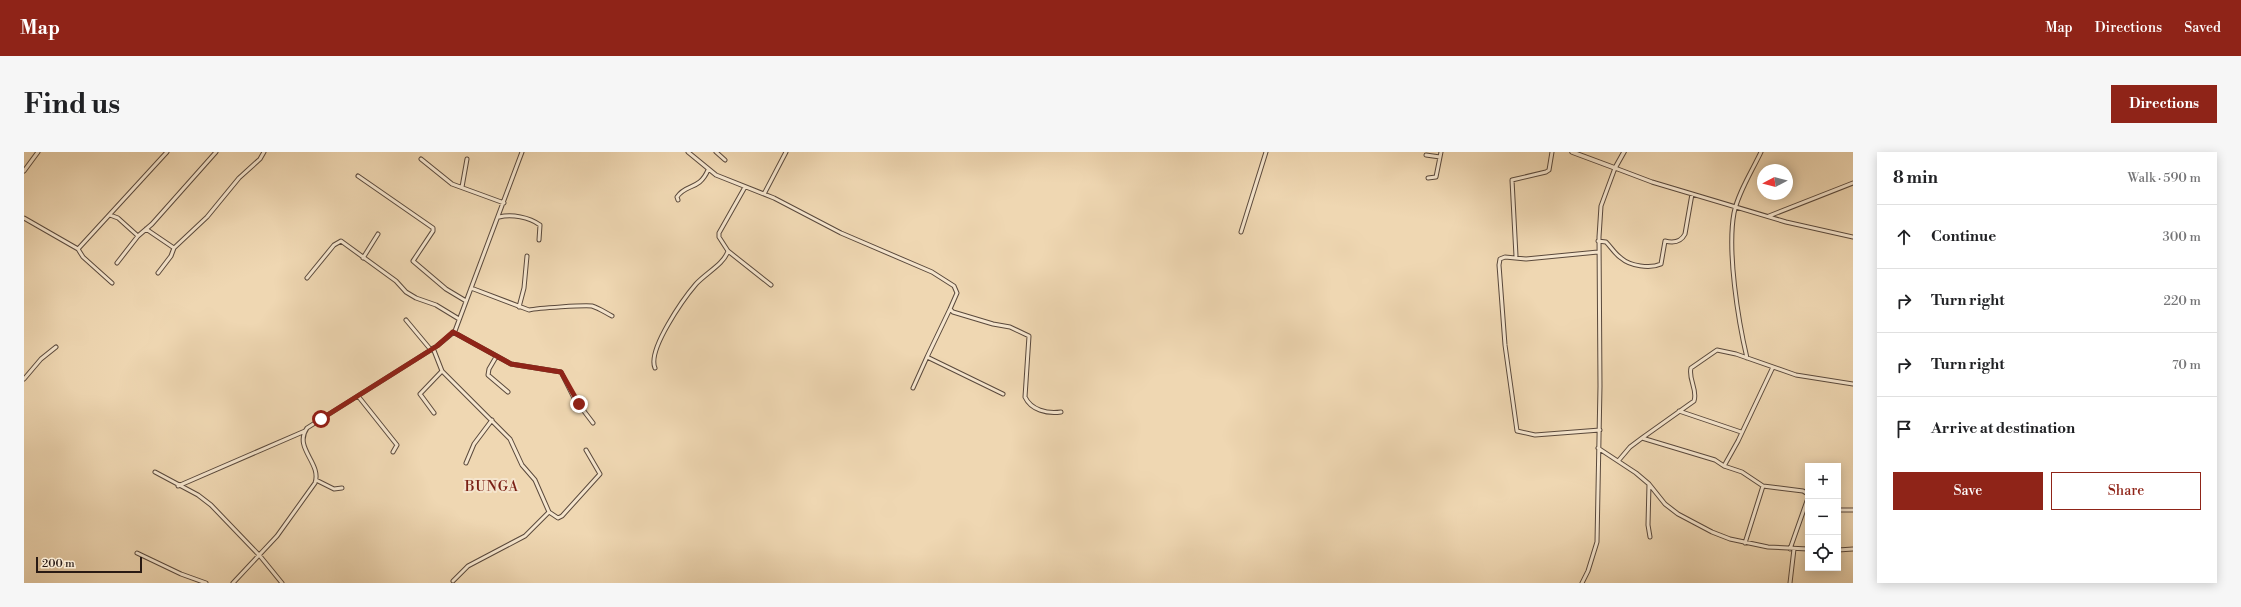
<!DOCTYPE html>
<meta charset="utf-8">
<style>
body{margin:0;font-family:"Libre Bodoni",serif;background:#f6f6f6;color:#202124}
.controls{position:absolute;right:12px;bottom:12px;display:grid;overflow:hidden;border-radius:0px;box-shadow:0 2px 10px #0003}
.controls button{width:36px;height:36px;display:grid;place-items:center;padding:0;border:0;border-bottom:1px solid #e0e0e0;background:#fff;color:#202124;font:20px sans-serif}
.compass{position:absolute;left:1733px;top:12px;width:36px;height:36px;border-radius:50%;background:#fff;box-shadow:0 2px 10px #0003;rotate:263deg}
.scale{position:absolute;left:12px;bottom:10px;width:106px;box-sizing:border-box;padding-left:4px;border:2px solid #291a14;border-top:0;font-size:11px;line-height:14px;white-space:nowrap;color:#291a14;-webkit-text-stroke:3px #f5e5cd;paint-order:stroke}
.stop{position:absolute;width:12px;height:12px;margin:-9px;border:3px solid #8f2418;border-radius:50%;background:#fff}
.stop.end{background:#8f2418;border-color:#fff;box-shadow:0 1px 4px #0008}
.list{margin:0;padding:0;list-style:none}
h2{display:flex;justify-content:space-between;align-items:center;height:52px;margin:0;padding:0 16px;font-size:17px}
h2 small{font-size:13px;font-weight:400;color:#757577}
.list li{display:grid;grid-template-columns:26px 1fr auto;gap:12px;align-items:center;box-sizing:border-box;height:64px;padding:0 16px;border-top:1px solid #e0e0e0}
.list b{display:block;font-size:15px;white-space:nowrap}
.list em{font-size:13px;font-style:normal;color:#757577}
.actions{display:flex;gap:8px;padding:12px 16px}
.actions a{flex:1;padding:9px 0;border:1px solid #8f2418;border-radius:0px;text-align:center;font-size:14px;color:#8f2418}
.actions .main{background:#8f2418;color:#fff}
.icon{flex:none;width:22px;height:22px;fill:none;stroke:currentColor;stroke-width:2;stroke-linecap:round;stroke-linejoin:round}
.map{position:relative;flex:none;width:1829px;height:431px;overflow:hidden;border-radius:0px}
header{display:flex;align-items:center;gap:24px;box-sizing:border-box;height:56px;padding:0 20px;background:#8f2418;color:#fff}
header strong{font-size:19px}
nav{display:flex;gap:22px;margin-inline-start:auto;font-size:14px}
.intro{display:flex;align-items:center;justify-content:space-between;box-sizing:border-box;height:96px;padding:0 24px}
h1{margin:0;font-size:28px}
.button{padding:10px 18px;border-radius:0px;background:#8f2418;color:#fff;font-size:14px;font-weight:700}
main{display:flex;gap:24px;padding:0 24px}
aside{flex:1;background:#fff;border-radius:0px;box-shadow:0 2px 10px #0003}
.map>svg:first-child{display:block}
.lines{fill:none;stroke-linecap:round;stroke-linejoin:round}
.minor-casing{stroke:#5a493c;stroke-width:5}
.tertiary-casing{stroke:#5a493c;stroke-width:5.5}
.minor{stroke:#f5e5cd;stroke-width:3}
.tertiary{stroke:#f5e5cd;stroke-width:3.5}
.route{stroke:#8f2418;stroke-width:5}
.labels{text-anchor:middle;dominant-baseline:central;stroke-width:4;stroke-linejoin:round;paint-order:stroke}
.quarter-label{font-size:14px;letter-spacing:1px;fill:#7a1f14;stroke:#f5e5cd}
</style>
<header>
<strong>Map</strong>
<nav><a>Map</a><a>Directions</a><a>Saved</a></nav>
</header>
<div class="intro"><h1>Find us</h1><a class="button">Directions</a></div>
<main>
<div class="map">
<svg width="1829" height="431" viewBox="0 0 1829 431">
<rect width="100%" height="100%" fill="#efd7b2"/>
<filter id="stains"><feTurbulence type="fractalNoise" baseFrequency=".005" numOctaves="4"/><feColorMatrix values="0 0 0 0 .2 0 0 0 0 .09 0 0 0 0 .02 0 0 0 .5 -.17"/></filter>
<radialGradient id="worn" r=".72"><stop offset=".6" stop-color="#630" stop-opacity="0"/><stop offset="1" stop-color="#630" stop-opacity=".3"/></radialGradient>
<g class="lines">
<g class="minor-casing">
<path id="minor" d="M664 0 692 23 750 46 817 81 908 120 930 134 933 141 926 157 929 160 969 172 986 175 1005 184 1001 245C1007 258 1023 262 1037 260
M692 0 701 8
M1402 3 1416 5
M397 7 428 32 480 51
M0 19 14 0
M334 24 409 76V79L389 109 422 137 442 149
M1404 26 1412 25 1417 0
M438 35 443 7
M740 42 762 0
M654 48 653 45C662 31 675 39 684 18
M86 63 94 66 114 84
M1745 64 1829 31
M475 65C488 62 505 65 516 73L515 88
M0 66 54 97 59 105 88 131
M122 77 150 96
M1217 80 1242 0
M1574 89 1582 90C1587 95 1591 102 1597 106 1606 114 1626 117 1637 112L1641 89C1649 91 1657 90 1661 82L1668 42
M54 97 143 0
M704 99 747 133
M1574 100 1502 107 1481 105 1476 107 1475 113 1481 193 1493 279 1511 283 1576 278
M1492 104 1488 28 1522 20 1525 18 1528 0
M339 106 354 82
M93 111 114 84 128 72 192 0
M134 121 147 104 150 96 183 65 215 26 236 7 240 0
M283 126 310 93 317 89 372 129 382 140 392 146 412 153 435 167
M447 136 505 158C514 156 560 153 568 154 575 156 582 161 588 164
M495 155 500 136 503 104
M926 157 903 205 979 242
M382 168 407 198
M429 180 487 212 537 220 550 246 569 271
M409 196 418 219 396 242 410 261
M472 205 465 217 464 223 484 240
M1723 206C1714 168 1703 99 1710 61 1714 41 1728 19 1737 0
M631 216C623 198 660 146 672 132 682 121 700 112 704 99L695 85V81L721 35
M418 219 486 287 498 313 511 328 525 360 534 366 538 364 576 322 562 298
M0 227 17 207 32 195
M889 236 903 205
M334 244 373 293 369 300
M1655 259 1717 280
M1618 286 1670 249C1674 238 1664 227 1667 216L1693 198 1712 202 1772 223 1829 232
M1574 296 1612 321 1625 332 1641 352 1654 362 1688 380 1706 387 1744 395 1784 397
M1595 308 1606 295 1618 286 1691 308 1700 314
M442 311 450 292 468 268
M131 320 174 343 187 353 236 404 258 431
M292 328 310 337 318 336
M1625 332 1624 373 1626 385
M154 334 281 279
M1739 334 1779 339 1784 342
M1814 358H1829
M1721 391 1739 334 1718 320 1700 314 1714 289 1749 215
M1766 397 1784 346
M1814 398 1829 397
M113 401 157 422 182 431
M429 429 444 414 501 384 525 360
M209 431 253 384 291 331C298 311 269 296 283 276L413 194 431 179 498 0
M1558 431 1564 419 1573 390 1576 234 1575 85 1577 54 1591 16 1628 30 1762 70 1829 85
M1766 431 1770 397"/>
</g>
<g class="tertiary-casing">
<path id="tertiary" d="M1548 0 1591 16 1600 0"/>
</g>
<use href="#minor" class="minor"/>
<use href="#tertiary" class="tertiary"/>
</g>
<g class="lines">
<path class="route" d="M297 267 413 194 429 180 487 212 537 220 555 252"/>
</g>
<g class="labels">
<g class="quarter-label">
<text x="468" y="335">BUNGA</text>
</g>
</g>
<rect width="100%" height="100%" filter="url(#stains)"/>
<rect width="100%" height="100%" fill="url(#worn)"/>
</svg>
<div class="controls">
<button>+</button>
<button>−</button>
<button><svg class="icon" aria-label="locate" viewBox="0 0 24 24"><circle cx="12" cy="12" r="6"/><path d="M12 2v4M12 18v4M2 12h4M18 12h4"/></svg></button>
</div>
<svg class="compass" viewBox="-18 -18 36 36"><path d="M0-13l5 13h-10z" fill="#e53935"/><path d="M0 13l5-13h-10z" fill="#757577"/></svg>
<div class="scale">200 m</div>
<div class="stop" style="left:297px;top:267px"></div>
<div class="stop end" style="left:555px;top:252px"></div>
</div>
<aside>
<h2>8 min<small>Walk · 590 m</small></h2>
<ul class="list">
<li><svg class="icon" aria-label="ahead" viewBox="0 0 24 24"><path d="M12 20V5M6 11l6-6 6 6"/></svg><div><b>Continue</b></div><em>300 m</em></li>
<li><svg class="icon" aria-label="right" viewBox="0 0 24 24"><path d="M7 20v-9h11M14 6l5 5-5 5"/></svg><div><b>Turn right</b></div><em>220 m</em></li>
<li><svg class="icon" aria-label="right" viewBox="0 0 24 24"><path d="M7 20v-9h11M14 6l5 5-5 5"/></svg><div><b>Turn right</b></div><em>70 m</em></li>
<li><svg class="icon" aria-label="arrive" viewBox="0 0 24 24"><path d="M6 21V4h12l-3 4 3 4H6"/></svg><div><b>Arrive at destination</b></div></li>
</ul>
<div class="actions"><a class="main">Save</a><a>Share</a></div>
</aside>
</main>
